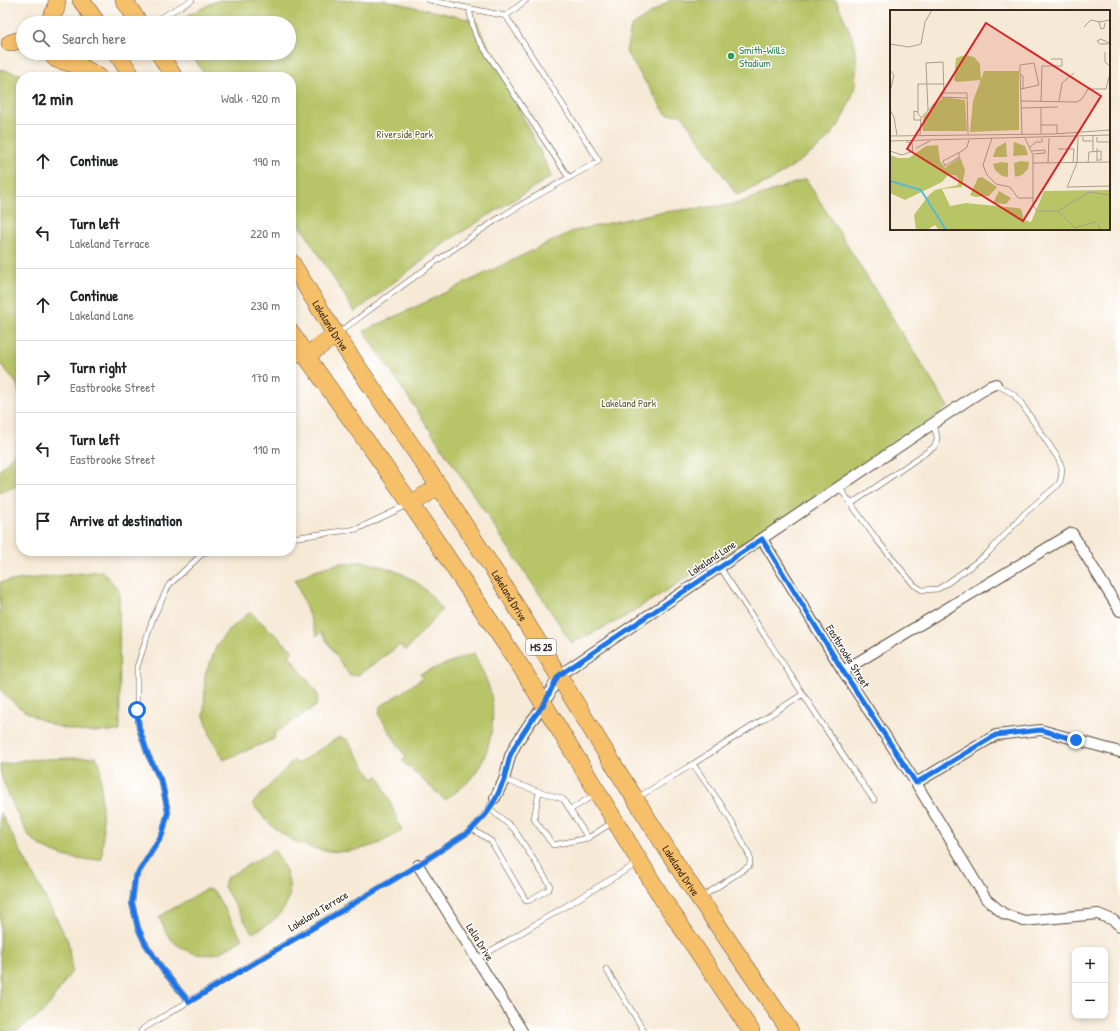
<!DOCTYPE html>
<meta charset="utf-8">
<style>
body{margin:0;font-family:"Patrick Hand",sans-serif;background:#f2f2f2;color:#202124}
.controls{position:absolute;right:12px;bottom:12px;display:grid;overflow:hidden;border-radius:8px;box-shadow:0 2px 6px #0003}
.controls button{width:36px;height:36px;display:grid;place-items:center;padding:0;border:0;border-bottom:1px solid #e0e0e0;background:#fff;color:#202124;font:20px sans-serif}
.stop{position:absolute;width:12px;height:12px;margin:-9px;border:3px solid #1a73e8;border-radius:50%;background:#fff}
.stop.end{background:#1a73e8;border-color:#fff;box-shadow:0 1px 4px #0008}
.list{margin:0;padding:0;list-style:none}
h2{display:flex;justify-content:space-between;align-items:center;height:52px;margin:0;padding:0 16px;font-size:17px}
h2 small{font-size:13px;font-weight:400;color:#757577}
.list li{display:grid;grid-template-columns:26px 1fr auto;gap:12px;align-items:center;box-sizing:border-box;height:72px;padding:0 16px;border-top:1px solid #e0e0e0}
.list b{display:block;font-size:15px;white-space:nowrap}
.list p{margin:0;font-size:13px;white-space:nowrap;color:#757577}
.list em{font-size:13px;font-style:normal;color:#757577}
.icon{flex:none;width:22px;height:22px;fill:none;stroke:currentColor;stroke-width:2;stroke-linecap:round;stroke-linejoin:round}
.map{position:relative;flex:none;width:1120px;height:1031px;overflow:hidden}
.search{position:absolute;background:#fff;box-shadow:0 2px 6px #0003;left:16px;top:16px;width:280px;height:44px;display:flex;align-items:center;gap:10px;box-sizing:border-box;padding:0 14px;border-radius:22px;color:#757577;font-size:15px}
.panel{position:absolute;background:#fff;box-shadow:0 2px 6px #0003;left:16px;top:72px;width:280px;height:484px;border-radius:16px}
.map>svg:first-child{display:block}
.green{fill:#b7c567;stroke:#797842}
.lines{fill:none;stroke-linecap:round;stroke-linejoin:round}
.service-casing{stroke:#574739;stroke-width:6}
.minor-casing{stroke:#574739;stroke-width:12}
.trunk-casing{stroke:#574739;stroke-width:18}
.service{stroke:#fff;stroke-width:5}
.minor{stroke:#fff;stroke-width:10}
.trunk{stroke:#f6c06b;stroke-width:17}
.route{stroke:#1a73e8;stroke-width:5}
.leisure-dot{fill:#2e9e5b;stroke:#fff;stroke-width:1.5}
.labels{text-anchor:middle;dominant-baseline:central;stroke-width:3;stroke-linejoin:round;paint-order:stroke}
.shield{fill:#fff;stroke:#766a62;stroke-width:1}
.shield-label{font-size:10px;font-weight:bold;fill:#3b2a1e}
.leisure-label{font-size:11px;fill:#27864d;stroke:#fff;text-anchor:start}
.park-label{font-size:11px;fill:#605834;stroke:#fff}
.street-label{font-size:11px;fill:#3b2a1e;stroke:#fff}
.inset-river{fill:none;stroke:#59b8d8;stroke-width:2}
.inset-road{fill:none;stroke:#ab9d8c;stroke-width:1}
.view{fill:#d62828;fill-opacity:0.15;stroke:#d62828;stroke-width:2}
.inset-edge{fill:none;stroke:#3b2a1e;stroke-width:2}
</style>
<div class="map">
<svg width="1120" height="1031" viewBox="0 0 1120 1031">
<rect width="100%" height="100%" fill="#fff"/>
<filter id="ink" filterUnits="userSpaceOnUse"><feTurbulence type="fractalNoise" baseFrequency=".025" numOctaves="2"/><feDisplacementMap in="SourceGraphic" scale="8" xChannelSelector="R" yChannelSelector="G"/><feConvolveMatrix kernelMatrix="1 2 1 2 8 2 1 2 1" color-interpolation-filters="sRGB"/></filter>
<filter id="wash" filterUnits="userSpaceOnUse"><feTurbulence type="fractalNoise" baseFrequency=".012" numOctaves="4" result="noise"/><feDisplacementMap in="SourceGraphic" scale="16" xChannelSelector="R" yChannelSelector="G"/><feGaussianBlur stdDeviation="0.9" result="paint"/><feColorMatrix in="noise" values="0 0 0 0 0 0 0 0 0 0 0 0 0 0 0 0 0 1.4 0 .05"/><feComposite in="paint" operator="in"/></filter>
<g filter="url(#wash)">
<rect width="100%" height="100%" fill="#f6e9d5"/>
<path class="green" d="M218 0H385L476 21 552 176 449 240 355 312 291 211V77H206L191 53H289V23H182L185 17Z
M670 0H836L853 39 857 64 854 92 839 125 822 145 797 163 772 180 737 195 682 115 666 114 626 52 631 27Z
M0 69 31 77H21V399L17 384 3 366 0 365Z
M806 179 948 407 855 477 783 518 621 619 572 643 364 331 405 312 573 231 656 213 735 204Z
M21 428V484L0 493V470L14 454Z
M365 562C401 571 420 578 442 610L405 651 400 645 358 675H349L321 632 317 636 295 580 315 570 340 563Z
M102 571 119 590 120 731C110 731 99 732 89 732 55 730 22 715 0 689V582Z
M250 612 293 651 289 655 318 695 316 706 275 733 274 739 224 760 211 737 204 716 205 675 217 645 227 632Z
M474 653C480 667 488 680 491 695 496 722 490 755 473 776 465 786 455 793 445 800L402 761 406 757 379 715 380 707 423 678 420 674Z
M339 737 347 739 373 779 379 776 402 831C391 837 380 844 368 847 335 858 300 849 273 827 265 820 259 811 252 804L294 760 297 764Z
M96 757 100 763 103 834 102 859C97 859 92 860 87 860 69 860 43 850 31 838 24 831 16 811 12 802 7 790 0 778 0 765L24 760Z
M0 812 68 941 72 971 45 1011 17 1031H0Z
M274 850C300 888 294 913 252 933L224 887 226 878Z
M206 889 214 891 242 939C235 944 228 949 220 952 201 959 182 952 169 937 165 931 162 924 159 917Z"/>
</g>
<g filter="url(#ink)">
<g class="lines">
<g class="service-casing">
<path id="service" d="M469 8 472 23 476 36 569 178
M506 16 526 0
M151 23 192 0
M337 334C391 294 445 253 501 217 533 197 567 179 599 161L506 16 429 0
M291 361 303 357
M839 487 877 540 914 585 922 590 938 589 946 584 967 569 988 553 1025 513 1059 484 1061 478 1062 468 1058 458 1021 403 1013 394 996 384
M851 504 934 447C940 438 936 433 932 424
M291 538 357 529 408 505
M720 567 850 766 874 800
M693 764 803 694
M504 780 563 799 588 838 613 822
M539 792 534 819 553 845 588 838
M637 798 693 764 722 806 736 829 750 857V863L749 866 702 897
M570 810 596 794
M472 829 491 841 526 901 530 900 549 889 550 885 514 829 489 808
M477 959 638 863
M606 969 644 1031
M189 1002 162 969 145 943 138 928 132 903 135 878 162 835 168 812 162 783 148 755 139 728 137 710V667L153 618 169 585 202 554 208 551
M141 1031 144 1028 418 865 470 831 486 813 495 798"/>
</g>
<g class="minor-casing">
<path id="minor" d="M762 539 843 671 916 783 986 899 1004 914 1024 921 1098 914 1113 920 1120 926
M843 671 1072 533 1120 611
M916 783 996 735 1041 730 1120 752
M495 798 504 780 510 756 516 744 529 724 544 705 558 676 968 400 990 386 996 384
M418 865 522 1031"/>
</g>
<g class="trunk-casing">
<g id="trunk">
<path d="M81 0 97 23"/>
<path d="M124 0 139 23"/>
<path d="M48 23 56 9 57 0"/>
<path d="M10 43 23 39"/>
<path d="M50 53 56 59 80 66 99 77"/>
<path d="M117 53 132 77"/>
<path d="M159 53 174 77"/>
<path id="s1" d="M291 262 336 335 439 486 495 572 603 748 682 873 790 1031"/>
<path d="M291 332 306 356 411 504 523 670 662 898 751 1031"/>
<path d="M306 356 336 335"/>
<path d="M411 504 439 486"/>
</g>
</g>
<use href="#service" class="service"/>
<use href="#minor" class="minor"/>
<use href="#trunk" class="trunk"/>
</g>
</g>
<g class="lines" filter="url(#ink)">
<path class="route" d="M137 710 139 728 148 755 162 783 168 812 162 835 135 878 132 903 138 928 145 943 162 969 189 1002 418 865 470 831 486 814 496 798 504 780 510 756 516 744 529 724 544 704 558 676 762 539 843 671 916 783 996 735 1041 730 1076 740"/>
</g>
<circle class="leisure-dot" cx="731" cy="56" r="4"/>
<g class="labels">
<rect class="shield" x="526" y="639" width="30" height="16" rx="3"/>
<g class="shield-label">
<text x="541" y="647">MS 25</text>
</g>
<g class="leisure-label">
<text x="739" y="50">Smith-Wills<tspan x="739" dy="13">Stadium</tspan></text>
</g>
<g class="park-label">
<text x="405" y="134">Riverside Park</text>
<text x="629" y="403">Lakeland Park</text>
</g>
<g class="street-label">
<text stroke="none"><textPath href="#s1" startOffset="75">Lakeland Drive</textPath></text>
<text transform="translate(712 558) rotate(-34)">Lakeland Lane</text>
<text stroke="none"><textPath href="#s1" startOffset="399">Lakeland Drive</textPath></text>
<text transform="translate(848 656) rotate(58)">Eastbrooke Street</text>
<text stroke="none"><textPath href="#s1" startOffset="723">Lakeland Drive</textPath></text>
<text transform="translate(318 911) rotate(-31)">Lakeland Terrace</text>
<text transform="translate(480 942) rotate(58)">Lelia Drive</text>
</g>
</g>
<g transform="translate(890 10)">
<rect width="220" height="220" fill="#f6e9d5"/>
<path d="M75 45 84 47 90 54 91 70 67 72 64 70 66 48ZM94 61H129V120L80 122 83 91ZM53 87 75 90 77 121H33V107ZM116 132 117 147H103L106 138ZM124 132 135 136 138 145 123 146ZM48 135 50 151 55 158 70 147 75 160 72 177 52 179 60 196 76 193 127 198 131 199 134 210 141 212 154 181 220 180V220H49L45 215 37 220H26L24 205 38 186 45 180 68 175 69 169 65 165H58L52 172 15 190 0 183V145L8 148H19L36 136ZM131 151 139 152 138 159 132 165 125 167 124 153ZM111 152 118 153V167L112 166 105 160 103 154ZM92 167 107 177 99 186 85 187 80 185 88 168ZM109 181 121 188 116 194 103 193Z" fill="#b7c567"/>
<path class="inset-river" d="M0 171 31 180 56 220"/>
<path class="inset-road" d="M215 13 214 18 211 19 209 12 220 10M194 17 201 10 210 12M219 33 211 29 207 31 210 34H217L219 33H220M0 34 19 37 31 34 35 12 42 0M215 42V52L220 56M0 60 4 65 0 82M130 64 133 66V79M131 79 149 75 144 53 130 55V59L132 124 133 125M51 87 77 88M131 91 187 92 192 89 198 79H216L220 63M169 91 172 73 184 63M151 92 152 56H172V49H161M131 98 168 97M151 98V115M0 100 4 107 7 125M38 100 36 53 53 52 54 83M28 102 24 101V110H31M31 107 28 104V74H54M151 124V115H167V124M30 125 31 108 54 83H77L78 124M0 126 163 124 220 120M203 126V141M188 127 187 153 177 177 220 176M193 127V131H203M207 127V132H220M102 128 93 155 97 165 106 174 120 177 128 188H143M135 128 143 145V195L147 201H168L199 182 220 185M0 131 220 125M16 132 22 133 23 141M140 137 146 132H152V128M26 138 40 131M207 138V151M168 139H184L183 153M0 141 12 145 23 141M142 141 155 140V143L144 144M69 143V147L55 156 53 151 72 141 77 137 79 130M143 153 220 152M158 153 159 128M198 153 199 142 211 141V150H207M168 201 187 220M185 218 204 212 209 215 210 220"/>
<path class="view" d="M96 13 211 86 133 211 17 139Z"/>
<rect width="220" height="220" class="inset-edge"/>
</g>
</svg>
<div class="controls">
<button>+</button>
<button>−</button>
</div>
<div class="stop" style="left:137px;top:710px"></div>
<div class="stop end" style="left:1076px;top:740px"></div>
<div class="search"><svg class="icon" aria-label="search" viewBox="0 0 24 24"><circle cx="10" cy="10" r="6"/><path d="M15 15l6 6"/></svg>Search here</div>
<section class="panel">
<h2>12 min<small>Walk · 920 m</small></h2>
<ul class="list">
<li><svg class="icon" aria-label="ahead" viewBox="0 0 24 24"><path d="M12 20V5M6 11l6-6 6 6"/></svg><div><b>Continue</b></div><em>190 m</em></li>
<li><svg class="icon" aria-label="left" viewBox="0 0 24 24"><path d="M17 20v-9H6M10 6l-5 5 5 5"/></svg><div><b>Turn left</b><p>Lakeland Terrace</p></div><em>220 m</em></li>
<li><svg class="icon" aria-label="ahead" viewBox="0 0 24 24"><path d="M12 20V5M6 11l6-6 6 6"/></svg><div><b>Continue</b><p>Lakeland Lane</p></div><em>230 m</em></li>
<li><svg class="icon" aria-label="right" viewBox="0 0 24 24"><path d="M7 20v-9h11M14 6l5 5-5 5"/></svg><div><b>Turn right</b><p>Eastbrooke Street</p></div><em>170 m</em></li>
<li><svg class="icon" aria-label="left" viewBox="0 0 24 24"><path d="M17 20v-9H6M10 6l-5 5 5 5"/></svg><div><b>Turn left</b><p>Eastbrooke Street</p></div><em>110 m</em></li>
<li><svg class="icon" aria-label="arrive" viewBox="0 0 24 24"><path d="M6 21V4h12l-3 4 3 4H6"/></svg><div><b>Arrive at destination</b></div></li>
</ul>
</section>
</div>
